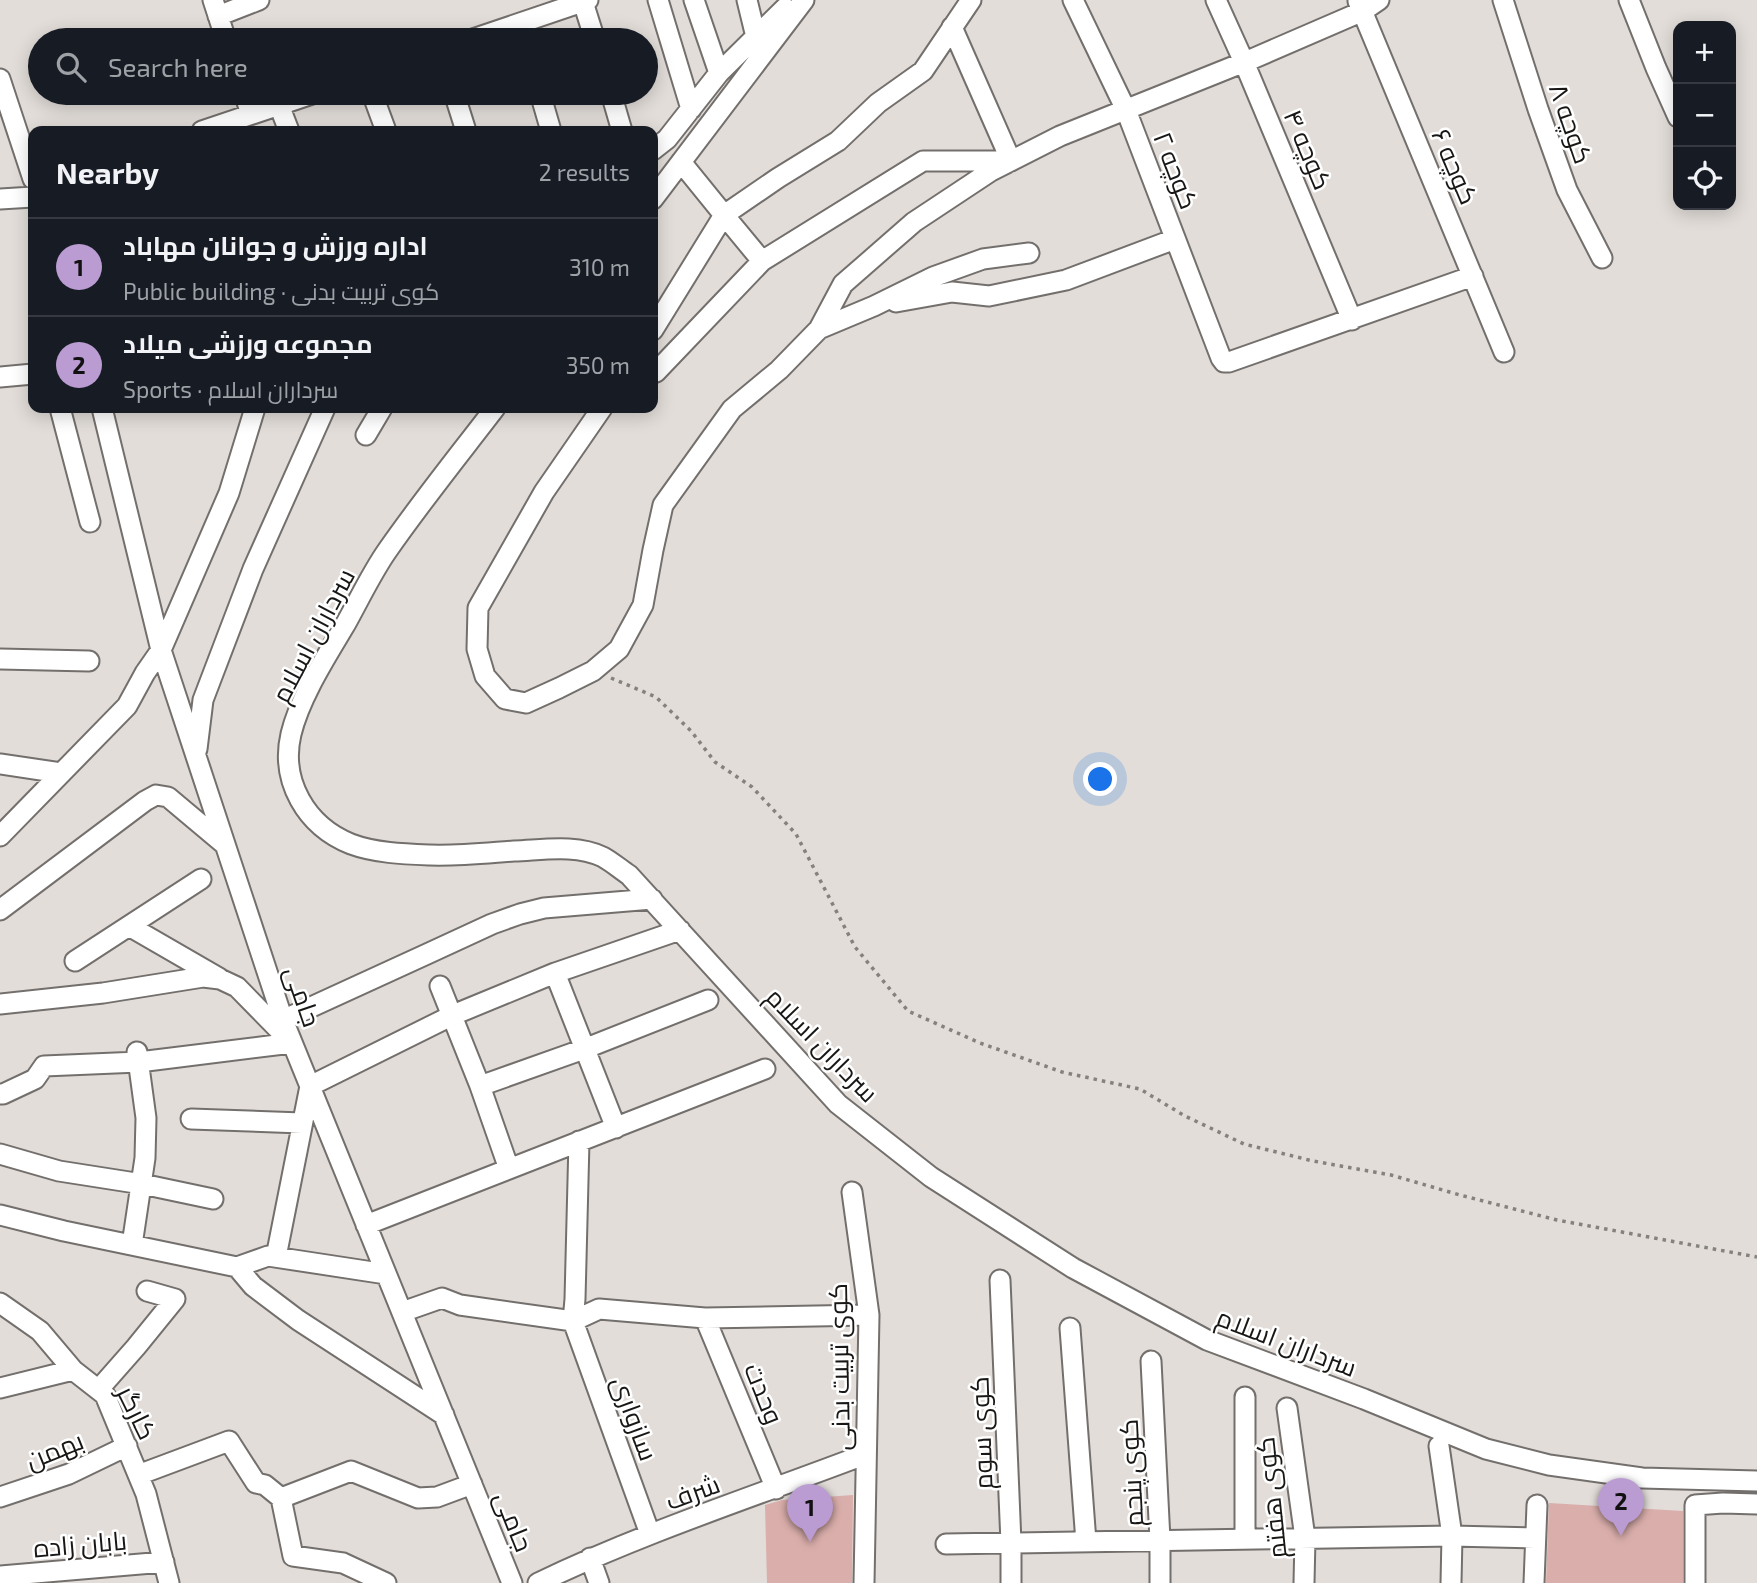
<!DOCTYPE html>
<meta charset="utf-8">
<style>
body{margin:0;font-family:"Exo 2",Cairo,sans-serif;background:#20242c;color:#f1f3f6}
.controls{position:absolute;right:21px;top:21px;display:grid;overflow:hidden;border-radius:14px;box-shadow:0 4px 18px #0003}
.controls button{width:63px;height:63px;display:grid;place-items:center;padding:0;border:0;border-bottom:2px solid #363941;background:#171b24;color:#f1f3f6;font:35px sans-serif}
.you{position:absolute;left:1101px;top:780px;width:24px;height:24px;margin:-18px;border:5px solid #fff;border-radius:50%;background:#1a73e8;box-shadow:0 0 0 10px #1a73e833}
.badge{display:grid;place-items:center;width:46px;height:46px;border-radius:50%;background:#bb9cd2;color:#111;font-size:23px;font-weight:700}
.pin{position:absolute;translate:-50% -58px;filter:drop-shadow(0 2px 4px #0008)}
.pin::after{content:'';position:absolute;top:37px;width:24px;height:21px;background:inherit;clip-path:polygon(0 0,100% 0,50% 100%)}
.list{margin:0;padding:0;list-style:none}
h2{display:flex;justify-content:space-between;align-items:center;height:91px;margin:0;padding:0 28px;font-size:30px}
h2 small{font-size:23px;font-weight:400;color:#9ea1a6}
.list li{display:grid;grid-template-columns:46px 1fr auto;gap:21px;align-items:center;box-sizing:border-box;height:98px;padding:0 28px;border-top:2px solid #363941}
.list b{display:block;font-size:26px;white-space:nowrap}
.list p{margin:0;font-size:23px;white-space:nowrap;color:#9ea1a6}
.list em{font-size:23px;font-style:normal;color:#9ea1a6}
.icon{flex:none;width:38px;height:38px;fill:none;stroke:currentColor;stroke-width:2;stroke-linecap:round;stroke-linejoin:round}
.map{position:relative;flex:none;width:1757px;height:1583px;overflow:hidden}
.search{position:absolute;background:#171b24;box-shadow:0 4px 18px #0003;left:28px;top:28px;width:630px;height:77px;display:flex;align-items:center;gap:18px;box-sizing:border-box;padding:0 24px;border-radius:38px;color:#9ea1a6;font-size:26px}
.panel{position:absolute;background:#171b24;box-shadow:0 4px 18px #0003;left:28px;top:126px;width:630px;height:287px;border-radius:14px}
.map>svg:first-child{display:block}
.building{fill:#daaeab}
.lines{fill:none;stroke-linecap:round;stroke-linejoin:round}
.minor-casing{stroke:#736f6c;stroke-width:23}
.path{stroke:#84817e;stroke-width:3.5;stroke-dasharray:3.5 5;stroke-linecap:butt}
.minor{stroke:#fff;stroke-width:19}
.labels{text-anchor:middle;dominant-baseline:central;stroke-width:5;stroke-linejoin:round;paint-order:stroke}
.street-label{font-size:26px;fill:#181715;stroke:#fff}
</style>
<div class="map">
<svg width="1757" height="1583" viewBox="0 0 1757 1583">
<rect width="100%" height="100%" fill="#e2ddd9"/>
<path class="building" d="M853 1495 852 1583H767L765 1505 782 1500Z
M1549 1503 1683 1511V1583H1546Z"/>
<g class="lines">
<g class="minor-casing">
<path id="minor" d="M213 0 226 40
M582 0 583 2 595 40
M658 0 691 109
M694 0 719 73
M747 0 756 37
M1073 0 1126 110 1221 358 1224 362H1229L1473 276
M1216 0 1244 62 1352 320
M1503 0 1538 109 1567 190 1602 258
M1629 0 1656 68 1678 117
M1358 1 1504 352
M218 16 259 0
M470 40 588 0
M0 79 33 179
M244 93 251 114
M372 93 386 131
M454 93 466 131
M540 93 551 131
M611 93 622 131
M279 105 289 131
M202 131 315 93
M653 150 667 139 719 73 785 8
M681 162 724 215 778 178 838 141 878 103 923 71 971 0
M0 199 33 197
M653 199 804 0
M896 302 952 292 989 296 1066 280 1175 239
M819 329 843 284 914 222 991 171 1060 136 1252 59 1363 11 1379 0
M653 330 724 215 762 261
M653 373 656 372 762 261 923 161H1011L952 27
M0 377 33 374
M60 408 90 522
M102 408 161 650 283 1020 512 1583
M495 408C459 455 421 502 387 551 371 574 359 600 345 625 326 657 300 697 291 734 280 781 306 826 351 844 375 853 404 854 430 855 458 856 486 853 514 851 543 850 576 844 603 857 612 862 620 869 629 875L838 1104 931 1177 1073 1268 1207 1340 1364 1399 1486 1449 1549 1465 1642 1478 1757 1481
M602 408 544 492 478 608 477 649 485 676 505 699 526 703 559 688 593 671 619 649 643 605 653 550 663 505 732 409 779 370 819 329 874 306 933 277 983 259 1029 253
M366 435 382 408
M0 659 89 661
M197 749 203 700 253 569 325 408
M0 764 61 773
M0 836 127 706 145 673 161 650 229 493 255 408
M0 910 145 801 156 795 168 797 224 844
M129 926 219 978
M75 961 201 879
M440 986 480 1086
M0 1004 103 993 203 977 220 979 237 987 286 1037
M283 1020 427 954 492 924 520 914 544 908 652 899
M0 1094H3L35 1079 44 1066 139 1062 292 1043
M191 1119 302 1123
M616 1128 555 973 680 930
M579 1141 575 1299 573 1321 650 1534
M0 1154 59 1171 142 1184 213 1199
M509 1169 765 1069
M852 1192 869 1315 864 1583
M0 1215 64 1231 237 1267 268 1256 386 1274
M366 1225 509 1169 480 1086 584 1049 708 1000
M132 1245 145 1158 146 1118 137 1052
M276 1257 310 1086 453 1015 555 973
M237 1267 253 1286 298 1320 444 1415
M1000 1280 1011 1543V1583
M0 1303 40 1331 73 1370 105 1395 146 1494 169 1583
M402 1312 442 1298 460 1305 573 1321 599 1309 705 1318 869 1315
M705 1318 776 1489
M1070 1328 1086 1542
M1151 1361 1160 1540V1583
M0 1388 73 1370
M99 1389 136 1347 175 1299 147 1291
M1287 1408 1305 1538 1304 1583
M1439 1446 1452 1536 1451 1583
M138 1475 229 1441 256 1483 265 1485 281 1498
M0 1497 69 1474 127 1446
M1245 1539V1397
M946 1544 1452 1536 1535 1538
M590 1558 599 1583
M0 1576 164 1562
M386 1583 343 1563 293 1556 281 1498 351 1471 418 1498 437 1497 472 1484
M538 1583C644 1532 756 1496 866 1454
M1534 1583 1537 1505
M1695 1583V1505L1723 1503 1757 1504"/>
</g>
<path class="path" d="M611 678 656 697 691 731 715 762 752 787 796 834 855 947 908 1011 980 1043 1062 1072 1140 1089 1185 1116 1244 1144 1313 1161 1391 1175 1460 1195 1557 1220 1757 1257"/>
<use href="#minor" class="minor"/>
</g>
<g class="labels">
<g class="street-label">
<text transform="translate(1572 123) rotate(71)">کوچه ۸</text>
<text transform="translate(1309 149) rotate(67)">کوچه ۴</text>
<text transform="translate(1456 166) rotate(67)">کوچه ۶</text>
<text transform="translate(1177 170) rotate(69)">کوچه ۲</text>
<text transform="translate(312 635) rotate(-62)">سرداران اسلام</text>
<text transform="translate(304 996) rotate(71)">جامی</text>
<text transform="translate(823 1044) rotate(46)">سرداران اسلام</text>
<text transform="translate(1287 1341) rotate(21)">سرداران اسلام</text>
<text transform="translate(838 1367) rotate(-91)">کوی تربیت بدنی</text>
<text transform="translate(765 1393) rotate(68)">وحدت</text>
<text transform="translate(138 1412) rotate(64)">کارگر</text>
<text transform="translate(636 1418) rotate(70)">سازواری</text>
<text transform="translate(980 1433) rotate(-92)">کوی سوم</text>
<text transform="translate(54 1449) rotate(-22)">بهمن</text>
<text transform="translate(1130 1473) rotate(-93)">کوی پنجم</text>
<text transform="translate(692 1491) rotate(-20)">شرف</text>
<text transform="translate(1270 1498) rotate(-96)">کوی هفتم</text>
<text transform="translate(515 1521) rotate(68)">جامی</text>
<text transform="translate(80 1543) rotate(-5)">بابان زاده</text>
</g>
</g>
</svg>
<div class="controls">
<button>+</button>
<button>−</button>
<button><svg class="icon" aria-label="locate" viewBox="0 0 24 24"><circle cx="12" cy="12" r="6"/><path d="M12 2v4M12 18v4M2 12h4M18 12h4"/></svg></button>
</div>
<div class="you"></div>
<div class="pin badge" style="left:810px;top:1542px">1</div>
<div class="pin badge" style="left:1621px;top:1536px">2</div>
<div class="search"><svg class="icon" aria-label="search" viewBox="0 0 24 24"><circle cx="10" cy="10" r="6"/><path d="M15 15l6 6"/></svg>Search here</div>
<section class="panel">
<h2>Nearby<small>2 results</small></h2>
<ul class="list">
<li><span class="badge">1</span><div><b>اداره ورزش و جوانان مهاباد</b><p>Public building · کوی تربیت بدنی</p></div><em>310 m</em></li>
<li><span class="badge">2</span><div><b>مجموعه ورزشی میلاد</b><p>Sports · سرداران اسلام</p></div><em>350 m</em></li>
</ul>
</section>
</div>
